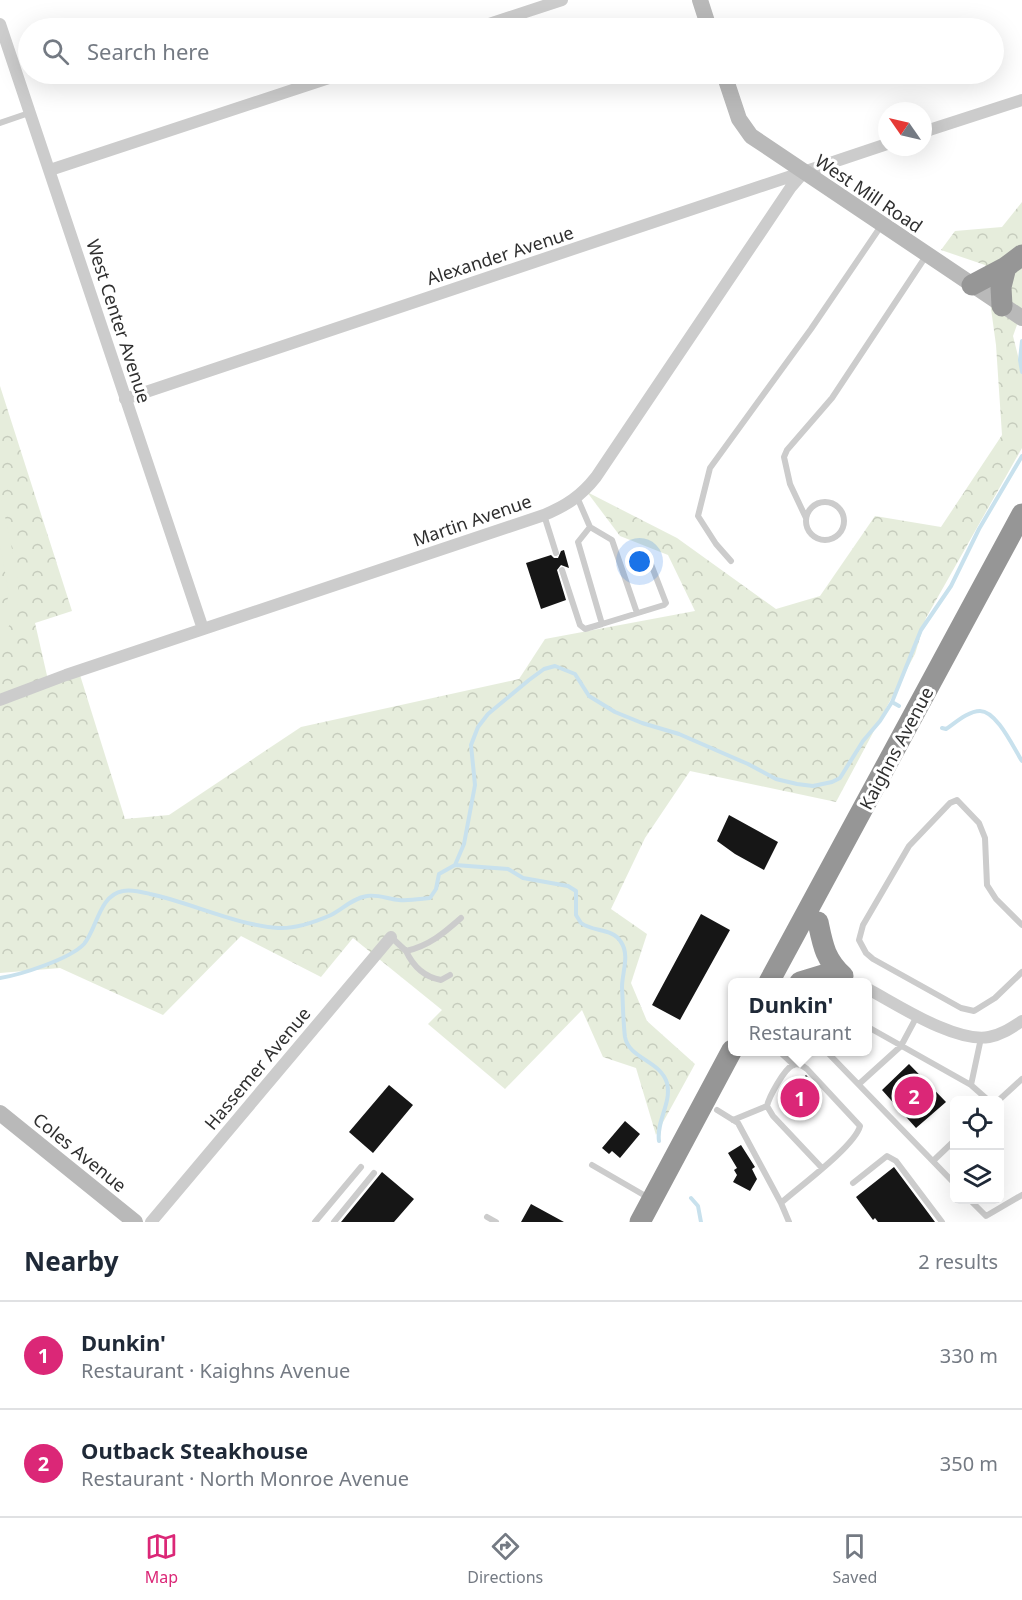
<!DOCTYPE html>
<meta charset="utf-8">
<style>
body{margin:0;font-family:"Noto Sans",sans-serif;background:#f2f2f3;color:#1f2937}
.controls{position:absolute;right:18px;bottom:18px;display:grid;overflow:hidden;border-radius:9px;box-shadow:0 6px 24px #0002}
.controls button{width:54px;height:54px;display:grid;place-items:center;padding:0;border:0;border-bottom:2px solid #e0e1e3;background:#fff;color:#1f2937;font:30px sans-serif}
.compass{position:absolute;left:878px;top:102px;width:54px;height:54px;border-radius:50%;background:#fff;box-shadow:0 6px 24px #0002;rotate:304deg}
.you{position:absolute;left:640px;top:562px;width:21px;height:21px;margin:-15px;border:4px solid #fff;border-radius:50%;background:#1a73e8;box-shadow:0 0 0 9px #1a73e833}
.badge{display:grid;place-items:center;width:39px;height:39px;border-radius:50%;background:#db2777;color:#fff;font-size:20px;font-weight:700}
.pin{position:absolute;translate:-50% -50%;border:3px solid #fff;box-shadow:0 2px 6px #0006}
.popup{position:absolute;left:728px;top:978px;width:144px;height:78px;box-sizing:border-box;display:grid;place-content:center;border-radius:9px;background:#fff;filter:drop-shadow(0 2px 4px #0005);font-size:20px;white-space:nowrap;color:#747a83}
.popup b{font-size:22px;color:#1f2937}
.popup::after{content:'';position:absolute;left:50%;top:100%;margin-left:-12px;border:12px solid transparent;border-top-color:#fff}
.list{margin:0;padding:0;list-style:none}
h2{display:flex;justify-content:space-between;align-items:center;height:78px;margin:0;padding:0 24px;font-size:26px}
h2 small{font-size:20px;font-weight:400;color:#747a83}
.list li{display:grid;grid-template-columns:39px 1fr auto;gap:18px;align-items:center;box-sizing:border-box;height:108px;padding:0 24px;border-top:2px solid #e0e1e3}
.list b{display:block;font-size:22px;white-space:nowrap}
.list p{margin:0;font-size:20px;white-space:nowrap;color:#747a83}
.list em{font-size:20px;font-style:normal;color:#747a83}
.icon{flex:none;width:33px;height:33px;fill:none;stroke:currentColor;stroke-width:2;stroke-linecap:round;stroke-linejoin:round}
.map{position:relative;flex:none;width:1022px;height:1222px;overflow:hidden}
.search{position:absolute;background:#fff;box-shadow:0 6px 24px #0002;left:18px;right:18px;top:18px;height:66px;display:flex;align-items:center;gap:15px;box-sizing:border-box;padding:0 21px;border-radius:33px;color:#747a83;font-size:22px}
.sheet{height:294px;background:#fff}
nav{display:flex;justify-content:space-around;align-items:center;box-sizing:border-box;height:84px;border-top:2px solid #e0e1e3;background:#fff;font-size:16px;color:#747a83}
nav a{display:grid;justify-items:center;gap:3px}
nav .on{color:#db2777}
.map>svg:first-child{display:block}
.forest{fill:url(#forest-crowns)}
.pitch{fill:#e6eddc}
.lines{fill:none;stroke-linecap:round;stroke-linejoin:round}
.stream{stroke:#c8e1ed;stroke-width:4}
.building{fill:#161616}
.lane{stroke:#ccc;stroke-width:6}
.street{stroke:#ccc;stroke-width:12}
.secondary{stroke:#b9b9b9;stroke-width:16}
.highway{stroke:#969696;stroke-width:21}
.labels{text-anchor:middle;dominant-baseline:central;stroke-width:6;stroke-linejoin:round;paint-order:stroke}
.street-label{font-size:18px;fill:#2f2f2f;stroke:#fff}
</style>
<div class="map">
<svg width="1022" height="1222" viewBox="0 0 1022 1222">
<defs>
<pattern id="forest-crowns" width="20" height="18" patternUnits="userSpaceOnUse" patternTransform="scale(1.5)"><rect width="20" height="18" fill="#e6eddc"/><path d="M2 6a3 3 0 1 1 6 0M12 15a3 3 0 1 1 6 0" fill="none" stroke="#c6ccbd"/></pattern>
</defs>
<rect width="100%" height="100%" fill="#fff"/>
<path class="forest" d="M1022 202V311L1013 336 1022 372V448L926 618 915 654 836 802 690 771 645 838 611 909 647 934 631 983 647 1021 695 1064 656 1135 636 1068 603 1057 582 1010 505 1089 428 1024 442 1010 353 938 321 977 241 936 163 1015 60 968 0 973V386L72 611 35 623 48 680 80 675 125 819 169 815 301 727 519 679 545 639 695 611 668 555 620 536 587 492 677 538 776 609 820 596 875 516 941 527 1002 435 996 345 985 265 941 250 955 231 1002 227Z"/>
<path class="pitch" d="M0 493C4 512 8 530 12 549 19 584 26 609 0 638V621L6 606 9 593 0 545Z"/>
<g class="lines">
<path class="stream" d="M1022 341 1020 360 1022 372
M892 702 899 706
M942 728 946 729C955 723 968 711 980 711 997 711 1014 749 1022 761
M455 865 508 869 523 878 568 886 576 891V915L581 923C593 932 613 928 621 942 630 955 622 973 622 987 623 1003 623 1021 625 1037 629 1059 660 1060 667 1083 672 1103 656 1121 659 1141
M0 978C20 975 70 959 84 944 97 929 99 895 123 891 132 889 142 892 150 894 192 903 236 925 278 928 295 929 315 922 331 915 343 909 353 898 367 896 376 894 389 899 399 900 409 901 420 899 430 898L436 889 439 874 455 865 464 844 475 785 471 745 478 727 488 714 529 680 544 669 555 666 575 674 589 696 615 712 642 723 679 734 748 764 776 779 797 784 813 786 832 782 840 778 863 741 880 721 892 702 921 630 951 586 979 529 1022 456
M691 1198 698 1206 701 1222"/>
</g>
<path class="building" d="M564 550 569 568 561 565 557 570 566 600 541 609 526 563 551 555 554 558H558L561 551Z
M729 815 778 842 764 870 735 854 717 841Z
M701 914 730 930 680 1020 652 1005Z
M909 1064 946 1102 916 1128 882 1090Z
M806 1075 817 1087 810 1094 817 1102 802 1116 781 1093 796 1079 799 1082Z
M389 1085 413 1105 373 1153 349 1132Z
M625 1121 640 1134 620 1158 612 1151 609 1154 602 1148Z
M741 1145 755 1167 752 1169 757 1179 750 1191 733 1182 737 1175 734 1170 737 1168 728 1153Z
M894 1167 935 1222H878L875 1218 873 1220 856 1197Z
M382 1172 414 1199 394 1222H341Z
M531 1204 564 1222H521Z"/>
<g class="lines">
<path class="lane" d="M0 123 29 113
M577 497 590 527 612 540 637 613
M806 521a19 19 0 1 1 38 0a19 19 0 1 1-38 0Z
M544 515 556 553
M806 518 790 484 784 457 787 450 832 398 926 256
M590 527 578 542 602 624 664 605 666 603 649 559
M731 561 716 544 698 516 710 468 811 329 881 226
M562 570 580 625 585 629 602 624
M1022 925 996 899 987 885 985 838 979 823 957 800 950 803 909 846 863 925 859 940 866 953 873 959 961 1008 974 1011 995 998 1022 972
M391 937 406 951C429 946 444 933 461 918
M406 951C413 966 424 977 441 980L450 975
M868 1027 971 1085 981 1038
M780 1052 794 1065
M827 1052 954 1183
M859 1084 901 1046 917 1016
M971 1085 988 1100
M999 1100 1022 1079
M717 1110 738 1123 781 1203 789 1222
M733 1120 767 1106
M933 1161 954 1141
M592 1165 649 1198
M853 1183 887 1156 896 1161 942 1222
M970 1200 986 1216 1022 1195
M781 1203C799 1187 855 1146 860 1126L807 1069C803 1066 799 1063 793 1065 784 1069 769 1097 767 1106L773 1116 822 1168
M487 1217 496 1222
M315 1222 361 1167
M334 1222 374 1173"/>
<path class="street" d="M0 24 203 629
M477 28 562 0
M923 132 1022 100
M50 170 341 74
M125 399 887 144
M0 700 66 675 544 515C566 506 581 496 596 477L791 187 804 172
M868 989C898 1005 955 1043 989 1037 1001 1035 1011 1028 1022 1021
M151 1222 391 937"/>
<path class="secondary" d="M700 0 709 28
M724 74 739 119 751 136 1022 318
M0 1113 135 1222"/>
<path class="highway" d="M972 285 1006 267 1022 255
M1002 306 1001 287 1006 267
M818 922C823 946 825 959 843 976
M769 982 1022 514
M800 982 823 975 843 976
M640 1222 732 1050"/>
</g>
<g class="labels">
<g class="street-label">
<text transform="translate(869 193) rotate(34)">West Mill Road</text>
<text transform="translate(500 255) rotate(-18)">Alexander Avenue</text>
<text transform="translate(119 321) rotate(72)">West Center Avenue</text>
<text transform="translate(472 520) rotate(-19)">Martin Avenue</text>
<text transform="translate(896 748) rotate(-62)">Kaighns Avenue</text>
<text transform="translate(257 1068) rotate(-50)">Hassemer Avenue</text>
<text transform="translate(80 1152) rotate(39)">Coles Avenue</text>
</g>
</g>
</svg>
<div class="controls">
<button><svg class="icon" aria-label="locate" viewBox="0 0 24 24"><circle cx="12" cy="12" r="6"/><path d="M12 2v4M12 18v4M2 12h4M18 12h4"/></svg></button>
<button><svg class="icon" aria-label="layers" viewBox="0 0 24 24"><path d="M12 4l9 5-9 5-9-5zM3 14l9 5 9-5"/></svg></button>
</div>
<svg class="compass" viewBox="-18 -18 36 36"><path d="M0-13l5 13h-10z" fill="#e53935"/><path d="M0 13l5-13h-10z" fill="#747a83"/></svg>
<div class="you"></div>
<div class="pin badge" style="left:800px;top:1098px">1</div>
<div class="popup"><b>Dunkin'</b>Restaurant</div>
<div class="pin badge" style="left:914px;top:1096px">2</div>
<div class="search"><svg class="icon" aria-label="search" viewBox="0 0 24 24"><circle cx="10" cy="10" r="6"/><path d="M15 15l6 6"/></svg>Search here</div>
</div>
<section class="sheet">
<h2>Nearby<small>2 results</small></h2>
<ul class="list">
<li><span class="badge">1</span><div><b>Dunkin'</b><p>Restaurant · Kaighns Avenue</p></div><em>330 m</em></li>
<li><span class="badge">2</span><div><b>Outback Steakhouse</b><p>Restaurant · North Monroe Avenue</p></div><em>350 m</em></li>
</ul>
</section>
<nav>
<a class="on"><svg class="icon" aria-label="map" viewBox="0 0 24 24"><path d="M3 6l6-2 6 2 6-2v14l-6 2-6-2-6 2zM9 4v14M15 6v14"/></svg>Map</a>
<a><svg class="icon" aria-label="directions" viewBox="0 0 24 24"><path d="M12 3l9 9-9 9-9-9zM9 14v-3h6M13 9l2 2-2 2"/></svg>Directions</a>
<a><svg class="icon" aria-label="saved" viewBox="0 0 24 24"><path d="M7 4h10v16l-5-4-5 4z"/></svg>Saved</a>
</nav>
